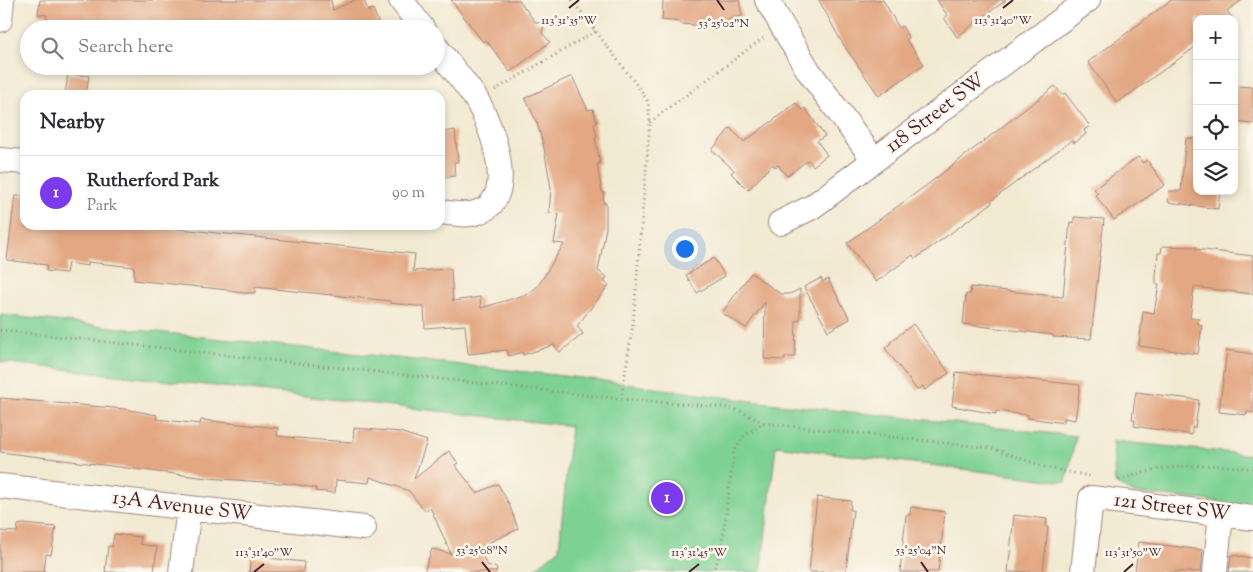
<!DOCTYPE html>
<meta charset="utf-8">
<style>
body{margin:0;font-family:"Sorts Mill Goudy",serif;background:#f7f7f7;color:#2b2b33}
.controls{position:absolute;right:15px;top:15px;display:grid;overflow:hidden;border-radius:10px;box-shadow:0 2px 8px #0003}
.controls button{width:45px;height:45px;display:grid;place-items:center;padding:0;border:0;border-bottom:1px solid #e1e1e2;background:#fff;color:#2b2b33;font:25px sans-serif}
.you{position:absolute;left:684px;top:248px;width:18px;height:18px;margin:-12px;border:4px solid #fff;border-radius:50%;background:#1a73e8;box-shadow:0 0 0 8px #1a73e833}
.badge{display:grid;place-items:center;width:32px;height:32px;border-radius:50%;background:#7c3aed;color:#fff;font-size:16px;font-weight:700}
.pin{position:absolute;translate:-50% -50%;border:2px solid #fff;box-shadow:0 1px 5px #0006}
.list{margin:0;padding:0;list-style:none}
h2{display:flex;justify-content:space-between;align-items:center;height:65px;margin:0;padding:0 20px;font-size:21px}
h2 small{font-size:16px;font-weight:400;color:#7c7c81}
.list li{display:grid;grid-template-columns:32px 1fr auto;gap:15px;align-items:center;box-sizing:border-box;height:75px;padding:0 20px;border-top:1px solid #e1e1e2}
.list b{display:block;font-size:19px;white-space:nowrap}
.list p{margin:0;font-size:16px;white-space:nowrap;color:#7c7c81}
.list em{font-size:16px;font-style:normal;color:#7c7c81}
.icon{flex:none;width:28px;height:28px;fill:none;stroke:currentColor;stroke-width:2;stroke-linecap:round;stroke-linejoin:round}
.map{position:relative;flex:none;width:1253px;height:572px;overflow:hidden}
.search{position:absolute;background:#fff;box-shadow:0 2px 8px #0003;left:20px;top:20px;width:425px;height:55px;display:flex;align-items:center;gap:12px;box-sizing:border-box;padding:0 18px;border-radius:28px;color:#7c7c81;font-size:19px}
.panel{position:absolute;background:#fff;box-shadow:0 2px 8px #0003;left:20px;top:90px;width:425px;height:140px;border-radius:15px}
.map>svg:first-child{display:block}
.green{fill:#7dd193;stroke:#64785f}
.building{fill:#e3a883}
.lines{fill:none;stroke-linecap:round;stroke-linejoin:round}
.minor-casing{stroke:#9e847e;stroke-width:26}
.path{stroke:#9e847e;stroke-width:3;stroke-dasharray:1 4;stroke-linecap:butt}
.minor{stroke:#fff;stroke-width:24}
.ticks{fill:none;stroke:#4a1f2b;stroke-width:2}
.labels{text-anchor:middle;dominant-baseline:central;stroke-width:5;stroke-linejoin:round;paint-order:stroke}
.street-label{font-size:20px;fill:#4a1f2b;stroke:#fbf7ec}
.ticks-label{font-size:12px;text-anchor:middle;fill:#4a1f2b;stroke:#fbf7ec;stroke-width:5;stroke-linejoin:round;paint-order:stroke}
</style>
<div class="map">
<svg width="1253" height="572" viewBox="0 0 1253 572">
<rect width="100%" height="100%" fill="#fbf7ec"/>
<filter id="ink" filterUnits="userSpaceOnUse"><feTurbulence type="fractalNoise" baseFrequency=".02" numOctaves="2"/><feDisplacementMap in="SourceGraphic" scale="10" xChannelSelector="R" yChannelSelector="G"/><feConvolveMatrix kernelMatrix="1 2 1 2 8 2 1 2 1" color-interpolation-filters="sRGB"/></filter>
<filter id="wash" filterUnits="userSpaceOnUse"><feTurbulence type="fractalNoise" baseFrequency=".0096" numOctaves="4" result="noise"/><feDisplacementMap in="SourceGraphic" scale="20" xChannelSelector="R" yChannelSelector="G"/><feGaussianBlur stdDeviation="1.12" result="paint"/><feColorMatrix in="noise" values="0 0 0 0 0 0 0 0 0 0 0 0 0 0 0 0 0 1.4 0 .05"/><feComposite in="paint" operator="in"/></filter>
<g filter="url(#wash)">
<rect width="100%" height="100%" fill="#f2e9d1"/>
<path class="green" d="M0 315 582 378 759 402 1076 436 1066 482 776 446 761 572H531L559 549 571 426 0 362Z
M1113 441 1253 455V505L1134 493 1115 483Z"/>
<g id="blocks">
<path class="building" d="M40 0H331L333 10 355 0H364L368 11 373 9 381 29H105V26L66 22 65 26 46 24 47 15 38 14Z
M451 0H519L535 22 544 24 542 33 550 42 510 72 486 40 483 42Z
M663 0H739L742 16 704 26 681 24V22L662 20Z
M819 0H883L899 28 902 26 909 38 906 40 924 64 879 96 841 41Z
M937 0H1006L957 37 944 18 947 15Z
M1171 0H1242L1227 11 1233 19H1197V46L1117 103 1088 62Z
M68 74 89 76 86 95H65Z
M572 76 588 110 593 109 597 123 594 124 597 136 595 137 600 164H597L602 192H604L603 203H606V228L598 271 607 277 604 282 609 285 577 326 583 334 560 352 554 345 523 355 522 352 509 356 507 350 468 354 465 325 425 328 424 307 390 303V301L255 287V293H244L228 291V290L134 280V267L88 262V266L68 263 66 273 46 271 47 265 7 260 15 196H25V225H161V227L415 254 413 271 451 269 453 301 480 297 481 308 528 294 538 286 564 244 554 243 559 214 549 213 551 188 544 148 537 123 525 98Z
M1055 86 1062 95 1065 93 1090 126 1084 130 1086 134 1074 143 1072 140 991 201 992 203 915 259 913 255 876 282 847 243 927 185Z
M1234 86 1253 87V124L1234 122Z
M796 103 802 110 805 108 825 136 817 141 827 155 813 166 808 160 787 176 778 165 775 167 773 164 748 190 731 173 734 170 712 150 730 128 744 142Z
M455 130 458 162H454L455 176 440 178V133Z
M1186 138 1197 139V191H1220L1218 209 1168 202 1169 191H1181Z
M1138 157 1143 163 1147 160 1165 185 1114 220 1095 195 1098 193 1094 189Z
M1074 217 1104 219 1091 339 1053 337V335L963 324 966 294H970L971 287 1063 297 1070 222 1074 223Z
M1162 246 1196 247V249L1253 256V294L1194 287 1190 318 1199 319 1198 324 1202 325 1198 354 1139 346 1143 311 1154 313 1159 284H1156V277L1158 253H1161Z
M714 258 725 276 697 293 686 275Z
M751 273 781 294H790L800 289V321L796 320 795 357H785V360L764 359 765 302 746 328 722 313Z
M821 278 823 282 828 279 850 319 828 331 804 287Z
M913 324 949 373 925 390 923 386 917 390 885 348 891 343 890 342Z
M1227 350 1253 354V413L1247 412V415L1219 412Z
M956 372 1080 385 1075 420 1064 418V423L1028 418V415L996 411V414L952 406Z
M1136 392 1199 400 1195 428 1192 427V435L1134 426 1135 420 1132 419Z
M0 398 125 409 157 415 156 419 200 424 201 420 278 428 277 436 320 440 353 442 354 428 400 432 427 441 414 479 449 451 458 463 455 465 477 493 498 484 509 504 518 529 488 543 483 557 487 565 497 568 496 572H424L432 549 451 554 430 507 425 511 409 491 370 477 369 483 336 480 335 493 316 491V488L292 484 207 478 0 452Z
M817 497 851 501 850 510H853L846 572H809Z
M911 507 945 512 938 572H900L906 515H910Z
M1014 515 1047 519 1046 527H1048L1043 572H1008Z
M23 524 56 527 51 555 46 554 44 572H0V531L17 532 18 525Z
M114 534 141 537 140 544 157 547 154 572H105L108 546 112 547Z
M1139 542 1203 550 1201 572H1135Z
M1231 555 1253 558V572H1229Z
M251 556 304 562 303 572H249Z"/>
</g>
</g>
<g filter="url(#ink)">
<use href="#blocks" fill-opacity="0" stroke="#9e847e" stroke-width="1"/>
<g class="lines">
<g class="minor-casing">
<path id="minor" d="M401 0 423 29
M767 0 808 70 874 160
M0 20 2 0
M436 47C449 64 464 81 476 99 491 124 520 199 478 212 466 217 453 213 440 212
M0 160 25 162
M780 223 812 207 1088 0
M0 486 364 528
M181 572 189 508
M1083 572 1091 498 1253 518
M1215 572 1221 514"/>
</g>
<path class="path" d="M572 0 642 92 648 102 650 122 633 324 621 399
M495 90 596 31
M650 122 766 36
M0 330 621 399 722 407 740 411 763 423
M1119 480C1163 465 1207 462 1253 469
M713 572 721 551 734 452 744 436 763 423 991 448 1048 468 1090 476"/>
<use href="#minor" class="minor"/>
</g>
</g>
<path class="ticks" d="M717 0 724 10M569 8 579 0M1003 8 1013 0M482 562 490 572M921 562 928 572M254 572 264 564M689 572 699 564M1124 572 1133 564"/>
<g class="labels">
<g class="street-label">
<text transform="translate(936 114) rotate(-37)">118 Street SW</text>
<text transform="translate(182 507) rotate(7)">13A Avenue SW</text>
<text transform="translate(1172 508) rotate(7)">121 Street SW</text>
</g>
</g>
<g class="ticks-label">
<text x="569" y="24">113°31'35"W</text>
<text x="1003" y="24">113°31'40"W</text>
<text x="724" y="27">53°25'02"N</text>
<text x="482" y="554">53°25'08"N</text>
<text x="921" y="554">53°25'04"N</text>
<text x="264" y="556">113°31'40"W</text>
<text x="699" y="556">113°31'45"W</text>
<text x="1133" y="556">113°31'50"W</text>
</g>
</svg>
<div class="controls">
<button>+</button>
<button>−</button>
<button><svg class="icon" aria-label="locate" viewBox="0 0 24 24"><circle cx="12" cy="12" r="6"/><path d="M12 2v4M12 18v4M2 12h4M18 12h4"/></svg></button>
<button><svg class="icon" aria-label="layers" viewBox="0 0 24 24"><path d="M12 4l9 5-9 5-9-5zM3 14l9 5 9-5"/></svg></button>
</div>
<div class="you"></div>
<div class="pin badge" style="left:667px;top:498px">1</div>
<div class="search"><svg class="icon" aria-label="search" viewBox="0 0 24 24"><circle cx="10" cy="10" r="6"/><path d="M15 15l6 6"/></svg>Search here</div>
<section class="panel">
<h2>Nearby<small></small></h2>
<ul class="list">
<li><span class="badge">1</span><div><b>Rutherford Park</b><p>Park</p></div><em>90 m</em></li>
</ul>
</section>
</div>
